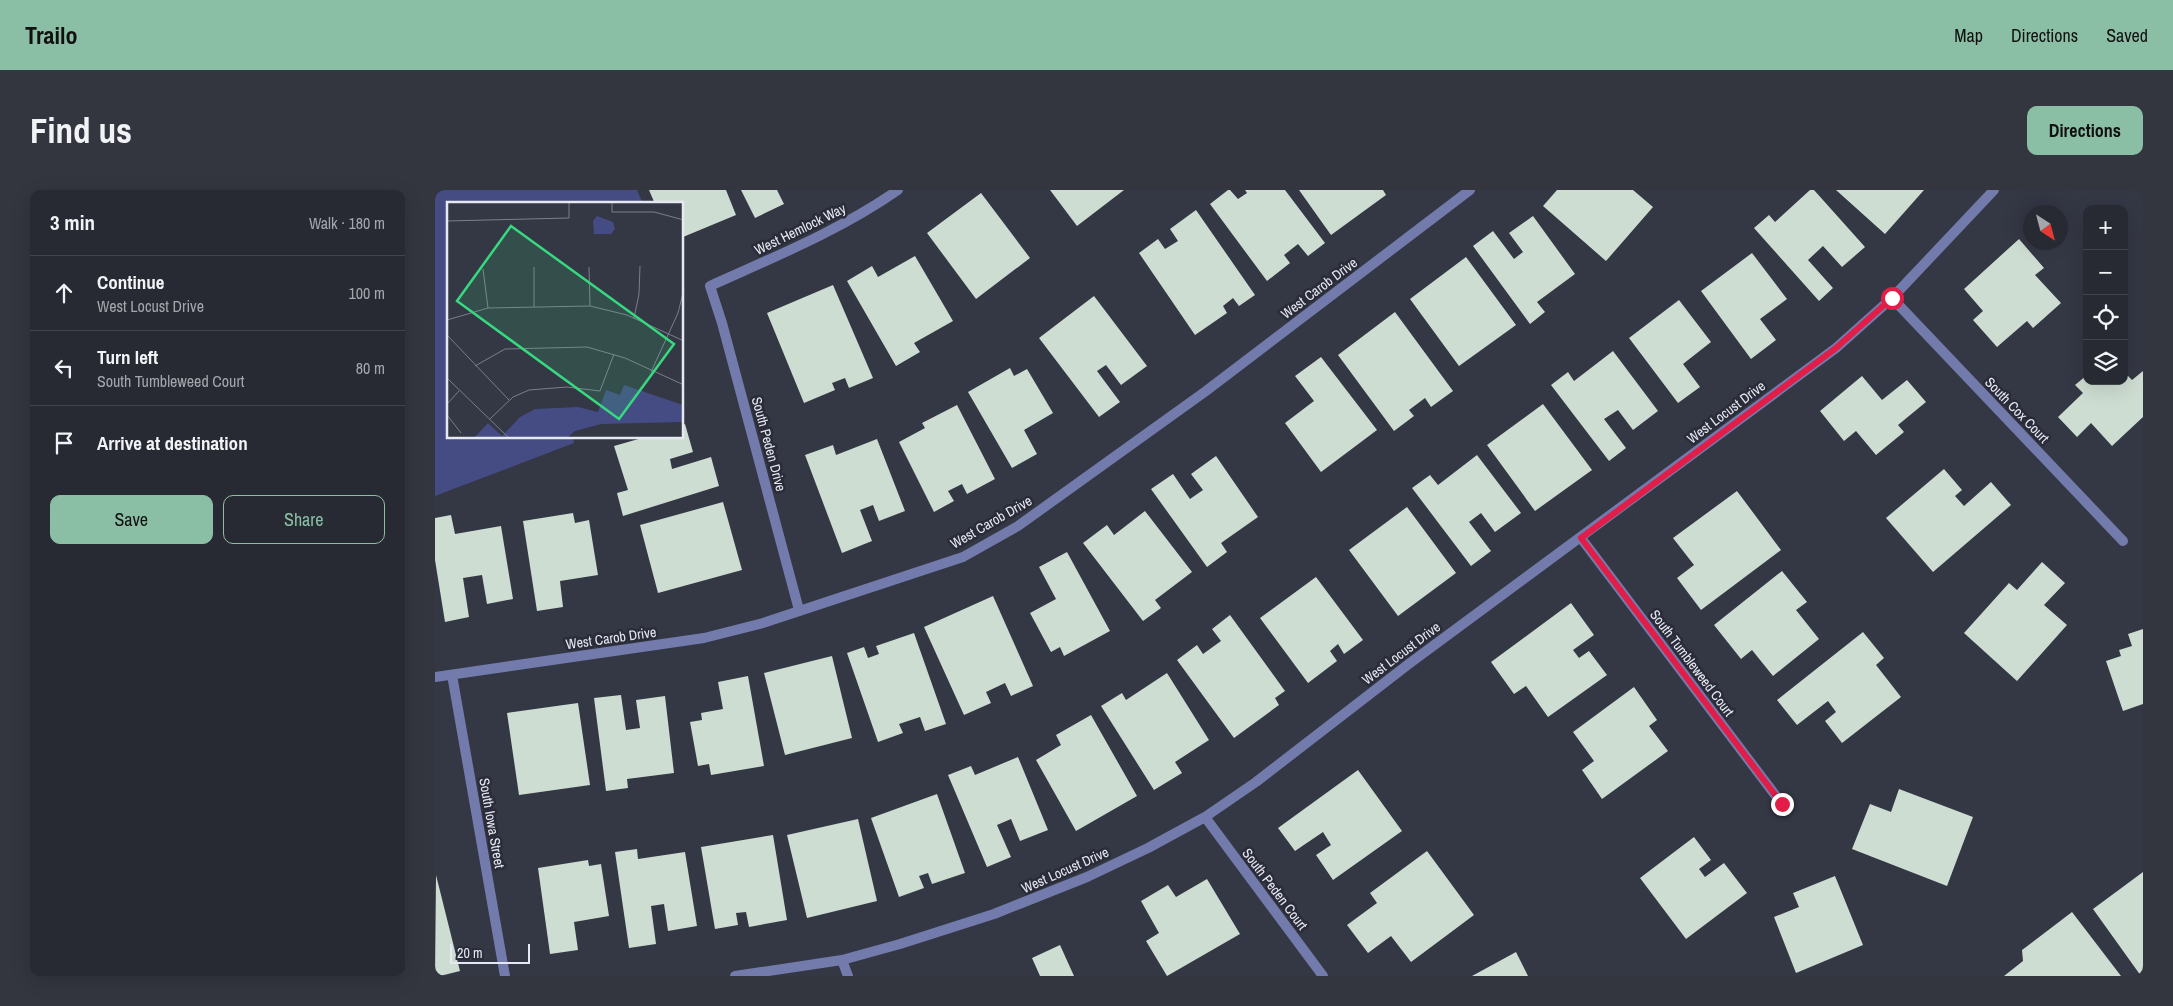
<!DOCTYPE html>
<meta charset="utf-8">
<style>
body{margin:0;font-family:"Archivo Narrow",sans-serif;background:#33353f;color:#f1f3f6}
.controls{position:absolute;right:15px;top:15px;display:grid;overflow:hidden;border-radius:10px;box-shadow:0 5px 20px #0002}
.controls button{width:45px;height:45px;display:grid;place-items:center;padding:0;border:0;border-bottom:1px solid #43454e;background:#272933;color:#f1f3f6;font:25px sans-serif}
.compass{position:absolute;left:1588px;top:15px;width:45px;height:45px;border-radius:50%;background:#272933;box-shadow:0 5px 20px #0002;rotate:144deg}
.scale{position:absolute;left:15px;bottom:12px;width:80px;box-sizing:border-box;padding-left:5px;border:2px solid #e7e9f2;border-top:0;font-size:14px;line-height:18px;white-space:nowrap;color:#e7e9f2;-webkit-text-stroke:4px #2a2c39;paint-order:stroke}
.stop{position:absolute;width:15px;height:15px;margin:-11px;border:4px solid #e11d48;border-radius:50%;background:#fff}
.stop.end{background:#e11d48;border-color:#fff;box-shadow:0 1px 5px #0008}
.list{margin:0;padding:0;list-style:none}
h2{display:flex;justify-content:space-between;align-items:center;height:65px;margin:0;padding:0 20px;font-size:21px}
h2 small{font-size:16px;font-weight:400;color:#a4a6ac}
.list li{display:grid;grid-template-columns:32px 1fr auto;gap:15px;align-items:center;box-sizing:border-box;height:75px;padding:0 20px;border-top:1px solid #43454e}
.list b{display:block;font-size:19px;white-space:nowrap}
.list p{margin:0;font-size:16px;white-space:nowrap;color:#a4a6ac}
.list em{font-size:16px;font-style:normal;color:#a4a6ac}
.actions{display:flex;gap:10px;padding:15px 20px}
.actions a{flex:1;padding:11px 0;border:1px solid #8abfa5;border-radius:10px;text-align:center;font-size:18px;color:#8abfa5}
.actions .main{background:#8abfa5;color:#111}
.icon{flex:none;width:28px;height:28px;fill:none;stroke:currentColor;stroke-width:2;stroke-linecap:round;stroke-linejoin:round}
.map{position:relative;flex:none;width:1708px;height:786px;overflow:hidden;border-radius:10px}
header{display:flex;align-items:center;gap:30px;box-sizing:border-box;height:70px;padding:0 25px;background:#8abfa5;color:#111}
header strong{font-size:24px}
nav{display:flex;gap:28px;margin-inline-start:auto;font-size:18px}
.intro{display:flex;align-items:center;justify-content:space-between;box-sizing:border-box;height:120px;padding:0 30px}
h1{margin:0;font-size:35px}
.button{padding:12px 22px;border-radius:10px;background:#8abfa5;color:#111;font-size:18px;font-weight:700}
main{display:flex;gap:30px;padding:0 30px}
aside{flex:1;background:#272933;border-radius:10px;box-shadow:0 5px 20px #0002}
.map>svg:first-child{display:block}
.green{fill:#444c83}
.building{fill:#ceddd2}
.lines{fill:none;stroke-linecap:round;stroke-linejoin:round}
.street{stroke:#727bab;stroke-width:10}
.route{stroke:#e11d48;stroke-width:6}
.labels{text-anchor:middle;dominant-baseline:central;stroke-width:5;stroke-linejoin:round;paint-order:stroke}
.street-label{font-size:14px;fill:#e7e9f2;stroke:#2a2c39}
.inset-road{fill:none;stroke:#7c7e8a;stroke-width:1}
.view{fill:#37d880;fill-opacity:0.15;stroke:#37d880;stroke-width:2.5}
.inset-edge{fill:none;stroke:#e7e9f2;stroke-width:2.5}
</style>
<header>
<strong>Trailo</strong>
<nav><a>Map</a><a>Directions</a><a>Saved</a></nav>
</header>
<div class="intro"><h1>Find us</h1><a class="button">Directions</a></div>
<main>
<aside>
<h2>3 min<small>Walk · 180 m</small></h2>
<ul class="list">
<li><svg class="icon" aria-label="ahead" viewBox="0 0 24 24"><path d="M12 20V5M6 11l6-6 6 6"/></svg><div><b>Continue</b><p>West Locust Drive</p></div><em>100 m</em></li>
<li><svg class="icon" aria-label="left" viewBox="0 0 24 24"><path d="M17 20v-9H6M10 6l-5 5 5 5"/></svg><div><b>Turn left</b><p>South Tumbleweed Court</p></div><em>80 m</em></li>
<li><svg class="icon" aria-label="arrive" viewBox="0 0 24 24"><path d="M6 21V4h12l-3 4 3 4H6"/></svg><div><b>Arrive at destination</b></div></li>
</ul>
<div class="actions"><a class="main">Save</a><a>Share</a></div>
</aside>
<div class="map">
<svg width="1708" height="786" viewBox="0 0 1708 786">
<rect width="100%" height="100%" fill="#343744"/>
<path class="green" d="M0 0H202L208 14H14V248H138L139 253 0 306Z"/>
<path class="building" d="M214 0H291L301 25 248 47V14H220Z
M306 0H342L349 14 320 28Z
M615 0H689L642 36Z
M793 0H795L803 9 812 3 810 0H850L890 53 873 66 863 54 849 65 855 73 832 91 775 14Z
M864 0H948L951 5 896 45Z
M1122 0H1198L1218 17 1171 71 1108 16Z
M1375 0H1379L1430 57 1407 77 1388 56 1373 70 1398 98 1384 111 1319 38 1334 25 1340 32Z
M1401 0H1489L1450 44Z
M546 3 595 68 541 109 492 43Z
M761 20 820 105 804 116 798 108 788 116 792 123 760 145 704 63 723 49 730 59 743 51 735 39Z
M1098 26 1140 84 1102 112 1110 122 1095 134 1038 56 1058 41 1079 69 1088 62 1074 43Z
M1584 49 1609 78 1600 85 1626 113 1598 138 1592 131 1562 157 1538 130 1548 121 1529 99Z
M1317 63 1352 109 1325 129 1341 150 1316 169 1266 101Z
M480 66 518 131 479 153 485 162 461 176 412 91 437 76 443 87Z
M1031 67 1081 135 1024 176 975 109Z
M398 95 438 188 414 198 410 188 397 193 400 200 369 213 332 123Z
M659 106 712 176 686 195 671 175 662 181 685 212 664 227 604 148Z
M1244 110 1276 152 1248 174 1265 197 1243 213 1194 148Z
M960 122 1018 201 996 217 990 208 974 220 979 226 959 241 903 165Z
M1178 161 1223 221 1198 240 1183 220 1169 229 1191 258 1174 271 1116 195 1133 182 1139 191Z
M886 167 942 240 886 282 850 233 879 211 860 186Z
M575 178 579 186 592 179 618 223 589 240 602 264 577 278 533 202Z
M1708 181V227L1677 256 1656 233 1642 247 1623 227 1648 203 1640 195 1652 185V191H1689V182L1697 190Z
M1427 186 1447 210 1472 190 1491 212 1463 235 1469 242 1441 265 1421 241 1409 251 1385 221Z
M1108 214 1157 280 1100 321 1052 255Z
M522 215 560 289 532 304 527 294 513 301 519 311 499 322 464 252 490 238 487 233Z
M250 234 258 262 235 269 237 279 276 267 284 296 188 326 182 303 193 300 179 256 207 248H248V235Z
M442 249 470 321 444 331 438 315 425 320 437 351 407 363 370 265 398 255 401 265Z
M1042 265 1086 323 1060 342 1046 323 1034 332 1056 361 1036 376 977 298 995 285 1003 295Z
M781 266 823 327 786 353 792 362 772 377 716 299 738 284 755 309 768 300 756 284Z
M1509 279 1527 300 1520 306 1529 316 1556 292 1576 315 1498 382 1451 328Z
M1302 301 1346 360 1266 420 1242 388 1259 375 1238 348Z
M288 312 307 380 223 403 205 335Z
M972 317 1021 383 963 426 914 360Z
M710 321 757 382 720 410 726 418 708 431 648 353 672 335 679 345Z
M138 323 140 333 154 330 163 385 125 391 128 417 102 421 88 331Z
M16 325 20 344 66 336 78 409 52 414 47 385 28 388 34 427 10 432 0 370V328Z
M632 362 675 441 629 466 625 457 616 462 595 423 621 409 604 377Z
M1607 372 1630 393 1609 415 1632 435 1582 491 1529 443 1574 393 1582 400Z
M1347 381 1372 412 1361 420 1384 449 1338 486 1317 460 1306 469 1279 435Z
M881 387 928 450 909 464 903 454 895 461 902 471 873 493 825 428Z
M558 406 598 496 576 506 570 493 551 502 556 513 529 525 489 437Z
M1136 413 1159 445 1138 460 1144 468 1154 461 1172 485 1113 527 1091 496 1079 504 1056 472Z
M795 425 850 501 840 508 844 515 799 548 742 470 762 455 768 464 786 451 777 439Z
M1708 439V514L1688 521 1671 471 1686 466 1684 460 1697 456 1693 444Z
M1428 442 1449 468 1441 475 1466 507 1407 553 1390 531 1401 522 1393 511 1362 535 1342 510Z
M479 443 511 534 490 541 485 527 464 534 468 543 443 552 412 463 429 457 433 468 444 464 441 456Z
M397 466 417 548 350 565 329 483Z
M732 483 774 550 740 572 747 583 719 600 666 516 687 503 691 510Z
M313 486 329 576 276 585 274 574 263 576 255 532 267 530 266 523 288 519 283 492Z
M1199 497 1222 530 1214 536 1233 561 1167 609 1147 580 1159 571 1138 542Z
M186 505 191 540 205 538 201 510 230 506 239 583 192 589 193 598 171 601 159 508Z
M143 513 155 595 84 605 72 523Z
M656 525 702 606 641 641 601 570 626 555 621 545Z
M583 567 613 640 585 651 576 629 562 635 576 667 552 677 513 585 536 576 540 585Z
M923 580 967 641 898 690 881 665 896 655 888 642 860 661 843 638Z
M1464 599 1538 627 1512 696 1417 659 1435 614 1456 622Z
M502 604 530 683 497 694 493 683 484 686 489 698 464 707 436 628Z
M423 629 442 711 372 728 352 645Z
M338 645 352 730 314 737 311 722 301 723 303 735 280 739 266 657Z
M1259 647 1276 670 1264 679 1270 687 1289 673 1312 703 1251 749 1205 688Z
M202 659 203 669 250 662 262 736 233 741 229 714 216 716 221 754 194 758 180 662Z
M992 661 1039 725 976 772 956 746 933 763 912 735 942 713 935 703Z
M153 670 154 676 166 674 174 726 139 732 143 760 115 764 103 678Z
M1708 682V786H1706L1658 719Z
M1 685 25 781 5 786H0Z
M1400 686 1428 755 1361 783 1339 727 1364 717 1358 703Z
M772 689 805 744 732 786 711 751 724 743 706 711 733 695 741 707Z
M1637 722 1686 786H1569L1588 771 1587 760Z
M625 755 639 786H605L597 768Z
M1081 762 1093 786H1037Z"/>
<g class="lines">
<path class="street" d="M1457 108 1688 351
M1146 348 1347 614
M364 420 287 133 275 96C339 67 406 40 463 0
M17 485 70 786
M0 487 269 448 328 433 528 367 583 336 771 201 1035 0
M770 627 888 786
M407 770 413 786
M300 786 407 770 465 754 559 724 652 687 713 658 770 627 821 592 975 473 1401 158 1457 108 1559 0"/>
</g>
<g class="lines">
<path class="route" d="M1347 614 1146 348 1401 158 1457 108"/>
</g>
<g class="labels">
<g class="street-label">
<text transform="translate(365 39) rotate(-26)">West Hemlock Way</text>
<text transform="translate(884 98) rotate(-37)">West Carob Drive</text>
<text transform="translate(1582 220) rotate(46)">South Cox Court</text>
<text transform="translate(1291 222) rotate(-37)">West Locust Drive</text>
<text transform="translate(334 254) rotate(75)">South Peden Drive</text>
<text transform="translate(556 332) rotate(-30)">West Carob Drive</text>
<text transform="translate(176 448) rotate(-8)">West Carob Drive</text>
<text transform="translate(966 463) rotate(-37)">West Locust Drive</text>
<text transform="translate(1257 473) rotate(53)">South Tumbleweed Court</text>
<text transform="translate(57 633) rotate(80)">South Iowa Street</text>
<text transform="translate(630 680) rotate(-24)">West Locust Drive</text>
<text transform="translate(840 699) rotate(53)">South Peden Court</text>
</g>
</g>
<g transform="translate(12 12)">
<rect width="236" height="236" fill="#343744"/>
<path d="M150 14 166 20 168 27 164 32H147L146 19ZM177 183 236 203V220L154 222 128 229 120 236H27L41 221 55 234 73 215 88 207 131 205 151 210 159 188 173 193Z" fill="#444c83"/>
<path class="inset-road" d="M165 0V10H207L237 18M0 19 122 16V0M87 65V105M142 65 143 104M36 67 41 106M187 116 192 92 193 64M0 118 41 106 143 104 180 113 237 139M0 133 62 198M28 164 58 147 140 145 178 156 237 183M204 170 231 111 237 87M0 176 62 236M0 202 12 189M0 213 14 231M43 217 66 195 82 188 120 185 153 189 167 152"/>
<path class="view" d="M64 24 227 142 172 217 10 99Z"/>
<rect width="236" height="236" class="inset-edge"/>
</g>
</svg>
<div class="controls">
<button>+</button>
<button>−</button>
<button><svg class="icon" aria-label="locate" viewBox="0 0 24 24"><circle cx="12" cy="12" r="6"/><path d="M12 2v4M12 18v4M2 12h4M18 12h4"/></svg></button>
<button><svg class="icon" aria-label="layers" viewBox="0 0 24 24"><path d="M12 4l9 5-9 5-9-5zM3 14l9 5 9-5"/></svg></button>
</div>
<svg class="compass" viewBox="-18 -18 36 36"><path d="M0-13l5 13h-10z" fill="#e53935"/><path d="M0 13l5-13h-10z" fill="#a4a6ac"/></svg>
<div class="scale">20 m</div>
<div class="stop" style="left:1457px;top:108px"></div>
<div class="stop end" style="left:1347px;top:614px"></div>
</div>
</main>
